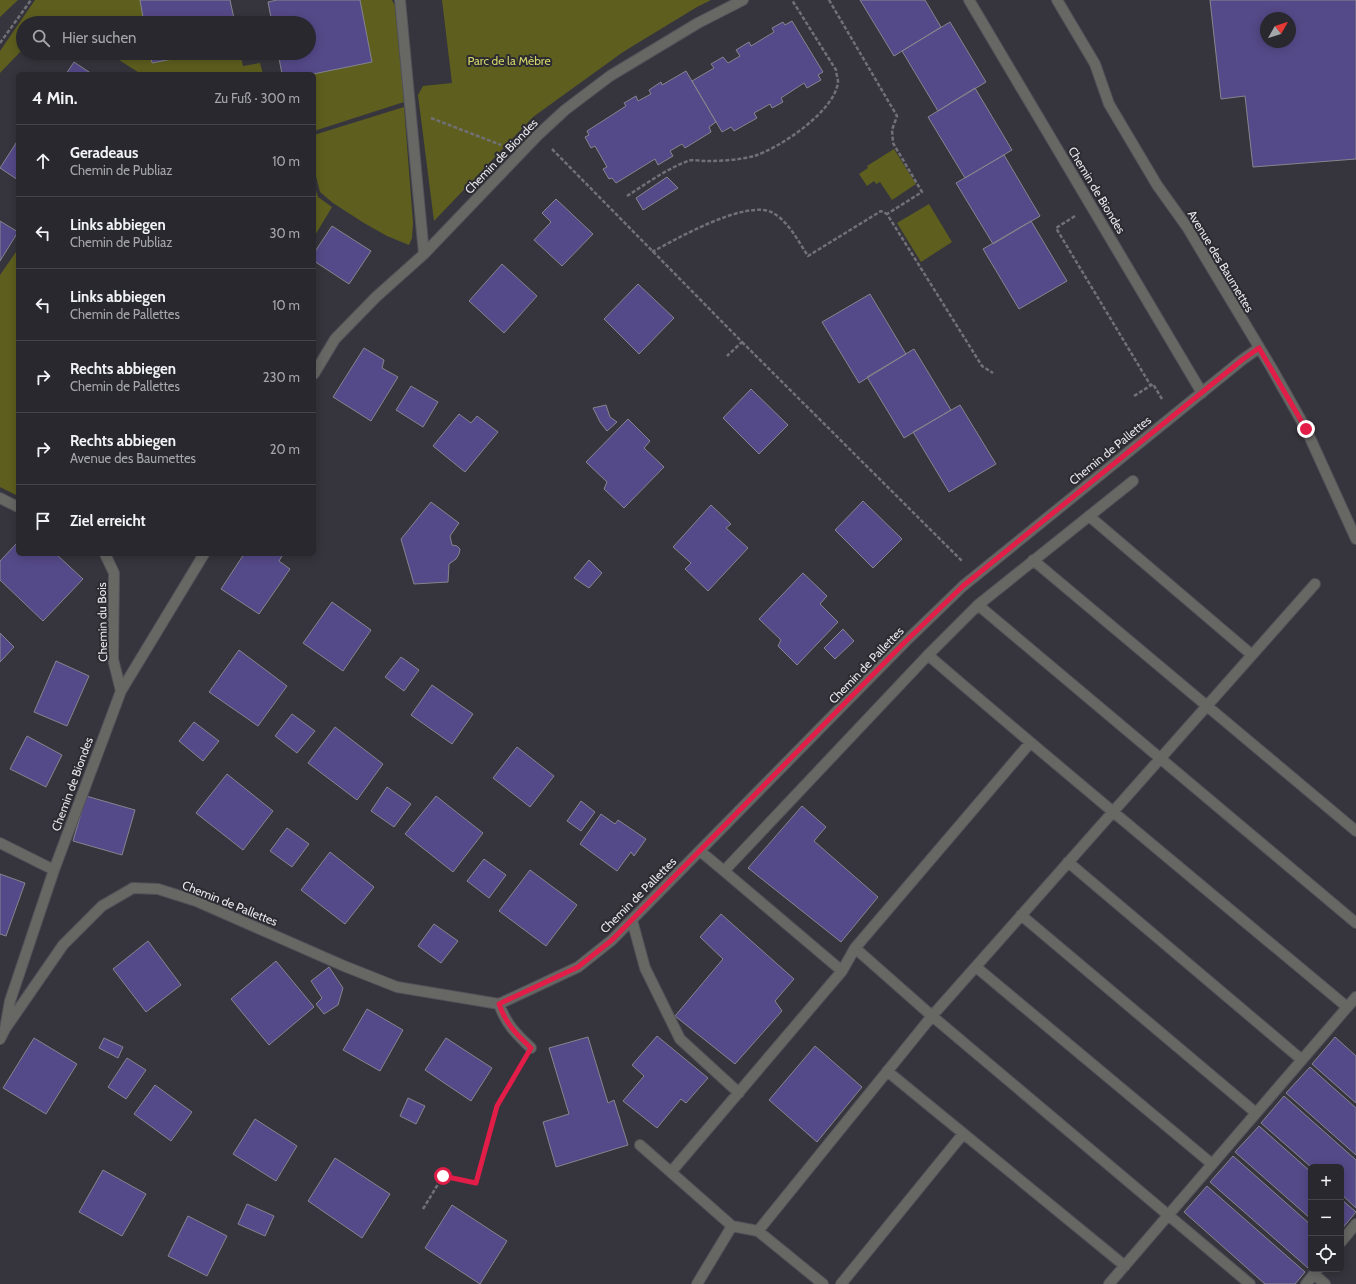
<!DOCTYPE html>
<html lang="de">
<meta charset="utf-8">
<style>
body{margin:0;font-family:Cabin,sans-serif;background:#303036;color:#f1f3f6}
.controls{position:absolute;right:12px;bottom:12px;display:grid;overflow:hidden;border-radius:6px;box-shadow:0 2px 10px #0003}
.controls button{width:36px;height:36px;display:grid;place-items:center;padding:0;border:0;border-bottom:1px solid #44444a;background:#28282e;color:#f1f3f6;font:20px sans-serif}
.compass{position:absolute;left:1260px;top:12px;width:36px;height:36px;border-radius:50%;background:#28282e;box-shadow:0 2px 10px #0003;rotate:51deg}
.stop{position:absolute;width:12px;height:12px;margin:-9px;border:3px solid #e11d48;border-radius:50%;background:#fff}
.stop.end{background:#e11d48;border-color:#fff;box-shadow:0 1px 4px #0008}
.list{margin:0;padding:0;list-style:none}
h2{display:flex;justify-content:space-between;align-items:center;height:52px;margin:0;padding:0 16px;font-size:17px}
h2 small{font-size:13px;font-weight:400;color:#a5a6aa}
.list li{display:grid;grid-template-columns:26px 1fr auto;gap:12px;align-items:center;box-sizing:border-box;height:72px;padding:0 16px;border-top:1px solid #44444a}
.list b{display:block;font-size:15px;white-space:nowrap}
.list p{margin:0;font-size:13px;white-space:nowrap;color:#a5a6aa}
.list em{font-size:13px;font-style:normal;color:#a5a6aa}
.icon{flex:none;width:22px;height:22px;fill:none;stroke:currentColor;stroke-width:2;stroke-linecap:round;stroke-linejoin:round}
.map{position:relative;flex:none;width:1356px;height:1284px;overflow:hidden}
.search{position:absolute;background:#28282e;box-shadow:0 2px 10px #0003;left:16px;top:16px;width:300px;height:44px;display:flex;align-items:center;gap:10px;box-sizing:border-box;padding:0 14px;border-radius:22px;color:#a5a6aa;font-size:15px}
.panel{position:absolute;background:#28282e;box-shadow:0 2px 10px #0003;left:16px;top:72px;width:300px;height:484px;border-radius:6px}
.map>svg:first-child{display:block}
.green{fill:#5e5f1e}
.building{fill:#554a89;stroke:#85858d;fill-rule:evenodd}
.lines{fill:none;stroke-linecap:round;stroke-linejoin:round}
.minor-casing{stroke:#525159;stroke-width:12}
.path{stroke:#717077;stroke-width:2.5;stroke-dasharray:4 2;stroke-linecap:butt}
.minor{stroke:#676864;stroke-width:10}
.route{stroke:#e11d48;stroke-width:5}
.labels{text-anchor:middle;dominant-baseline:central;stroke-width:4;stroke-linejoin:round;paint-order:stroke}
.park-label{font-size:12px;fill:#d3d569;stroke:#2c2b32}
.street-label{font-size:12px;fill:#e7e6eb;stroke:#2c2b32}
</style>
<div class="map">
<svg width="1356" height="1284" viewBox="0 0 1356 1284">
<rect width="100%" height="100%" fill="#36353d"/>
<path class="green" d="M0 0H18L0 17Z
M35 0H140L144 23H62L53 17 48 23H23V49L0 73V51Z
M360 0H392L395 6 404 102 314 131 313 74 372 62Z
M442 0H711L697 7 623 52 533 117 434 221 418 95 423 86 452 83Z
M108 53H240L243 66 260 63 263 74H141Z
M404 107 413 223 412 238 409 245 387 236 364 223 333 203 320 192 314 169V135Z
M894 149 916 184 892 200 880 182 876 184 874 181 867 186 859 174 868 168 867 166Z
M314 183 318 197 332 207 314 237Z
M929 204 952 242 921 262 897 223Z
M18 249V496L0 487V275Z"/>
<path class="building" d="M140 0H230L235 23H144Z
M277 0H360L372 62 313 74H282L278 53H309V23H272L268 2Z
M860 0H925L941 27 894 56Z
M1210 0H1356V159L1253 167 1245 96 1221 99ZM1266 18H1290V42H1266Z
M792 21 823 72 818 75 821 80 807 88 804 83 781 98 783 102 772 108 770 104 754 113 757 118 734 131 731 127 722 132 692 81 714 68 711 64 723 57 728 63 740 56 736 50 749 42 751 46 774 32 772 28 783 22 785 25Z
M950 22 986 82 938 111 902 51Z
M150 53H203L152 63Z
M74 62 92 74H66Z
M686 71 716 122 709 127 711 132 685 148 682 144 670 151 673 156 658 165 655 159 616 183 612 178 609 179 603 169 607 167 595 146 591 148 585 137 589 135 587 131 626 106 624 103 636 96 638 101 651 94 649 90 661 82 662 85Z
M975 88 1012 150 965 178 928 117Z
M18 140V180L0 168Z
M1004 155 1040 216 993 244 956 183Z
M667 177 678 188 643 210 636 198Z
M556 199 593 234 562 266 534 240 551 222 542 213Z
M0 221 18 232 0 261Z
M1031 221 1067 281 1019 309 983 249Z
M332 226 371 251 349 284 314 261V253Z
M502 264 537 296 504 333 469 301Z
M638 284 674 318 639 354 604 319Z
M870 294 906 354 859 383 822 322Z
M364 348 384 360 382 368 398 377 371 421 333 397Z
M914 349 951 410 904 438 867 377Z
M411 386 438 402 423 427 396 410Z
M751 389 788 425 759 454 723 418Z
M606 405 610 417 617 422 607 431 600 422 593 408Z
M960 405 996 464 949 492 913 432Z
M459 414 471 423 477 416 498 432 465 472 433 446Z
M628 419 650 441 644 448 664 467 624 508 604 489 607 482 586 462Z
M863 501 902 539 873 568 835 530Z
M431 502 459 523 450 536 452 545 457 546 460 549 459 554 456 559 449 564 448 582 414 584 401 539Z
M711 505 731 524 726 528 748 548 708 591 685 569 691 563 673 547Z
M18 542V554H56L83 579 43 621 0 580V561Z
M244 554H280L282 556 279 561 290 569 259 614 221 589Z
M589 560 602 573 589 588 574 578Z
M803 573 827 596 820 604 838 622 797 665 778 646 781 640 759 619Z
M332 602 371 630 343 671 303 643Z
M843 629 854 641 835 659 824 648Z
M0 633 14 647 0 662Z
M239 650 287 686 258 726 209 692Z
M401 657 419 670 404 691 385 677Z
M56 661 89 676 67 726 34 712Z
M432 685 473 714 452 744 411 715Z
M292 714 315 731 297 753 275 736Z
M194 722 219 741 203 761 179 741Z
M335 727 383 764 357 800 308 763Z
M27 736 62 755 46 787 10 769Z
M517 747 554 776 530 807 493 778Z
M227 774 273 811 243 850 196 813Z
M387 787 411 804 394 827 371 811Z
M86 796 135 810 122 855 73 841Z
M436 796 483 833 453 872 405 834Z
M581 801 595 812 581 831 567 821Z
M802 806 826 827 814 841 878 897 841 942 748 868Z
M601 814 615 824 618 820 646 839 634 856 631 852 617 871 580 844Z
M287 828 309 844 292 867 270 851Z
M330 852 374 887 345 924 301 890Z
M484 859 506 875 489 898 467 881Z
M530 870 577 905 546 946 499 911Z
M0 874 25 883 6 936 0 934Z
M721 914 794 979 775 1001 782 1011 735 1064 675 1016 723 959 700 937Z
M434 924 458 941 441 963 418 946Z
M148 941 181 985 146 1012 113 969Z
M276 961 314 1007 269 1045 231 999Z
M329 967 343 988 338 1005 324 1014 316 1004 322 998 311 981Z
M367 1009 403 1030 380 1071 343 1050Z
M657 1036 708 1078 686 1103 681 1099 657 1128 623 1101 644 1076 632 1065Z
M588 1037 608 1103 614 1100 628 1145 556 1167 543 1122 569 1114 549 1048Z
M1335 1037 1356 1056V1103L1312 1064Z
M34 1038 77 1064 46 1114 3 1088Z
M104 1038 123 1047 118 1058 99 1048Z
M446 1038 492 1068 471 1101 425 1070Z
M815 1046 862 1087 817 1142 769 1100Z
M127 1058 146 1070 126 1099 108 1087Z
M1310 1067 1356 1108V1155L1286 1093Z
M155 1085 192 1112 171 1141 134 1114Z
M1284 1096 1356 1160V1208L1341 1194V1167H1311L1261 1123Z
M408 1098 425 1106 416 1124 400 1116Z
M255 1119 297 1146 276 1181 233 1154Z
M1259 1126 1311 1172V1219L1235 1152Z
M1233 1156 1311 1225V1265L1308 1268 1210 1182Z
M335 1158 390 1194 362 1238 308 1201Z
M103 1170 146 1194 122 1236 79 1212Z
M1207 1186 1305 1272 1295 1284H1265L1184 1212Z
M1341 1199 1356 1212 1341 1230Z
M247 1204 274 1216 265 1236 238 1224Z
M452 1205 507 1241 480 1284 425 1248Z
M188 1216 227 1236 207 1276 168 1256Z"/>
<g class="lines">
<g class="minor-casing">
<path id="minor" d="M400 0 424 254
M969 0 1202 393
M1057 0 1095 64 1109 104 1157 185 1187 227 1271 367 1306 429 1356 539
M314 374 335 339 376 297 424 254 538 135 565 110 610 76 698 23 743 0
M0 498 18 507
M1089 516 1252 655
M105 554 114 573 113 659 121 691
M1033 560 1356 831
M978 605 1356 923
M928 655C1066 774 1207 890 1347 1007
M1030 743 855 948 932 1016 1250 1284
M0 843 54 870
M700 851 724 871
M1068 862 1302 1060
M1021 915 1256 1113
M632 920 645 968 680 1039 739 1093
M855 948 842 971 724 871 928 655 978 605 1133 481
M976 967 1212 1164
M499 1004C506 1024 516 1034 531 1048
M5 1029 63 945 102 906 133 888 158 889 196 901 344 966 397 987 499 1004 578 967 612 940 905 642 963 586 1242 360 1259 348
M0 1039 5 1029 10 1001 54 870 121 691 204 554
M887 1071 1125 1266
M640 1145 732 1226
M671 1172 842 971
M732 1226 758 1231 932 1016 1315 584
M758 1231 823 1284
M1341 1242 1356 1224
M1314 1274 1325 1284
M697 1284 732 1226
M841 1284 963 1134
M1109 1284 1356 997
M1306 1284 1318 1269"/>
</g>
<path class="path" d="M829 0 897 116 892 130 893 143 922 192 887 214 982 366 993 373
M0 43 31 0
M431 118 501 145
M552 149 742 342 727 356
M627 196C646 184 666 169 688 161 693 159 700 161 706 161 721 161 739 160 754 156 780 148 835 111 838 82 838 78 836 74 836 70L792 0
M1075 216 1056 228 1151 386
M652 252C676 239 748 198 773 213 789 222 798 241 808 256L881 211 887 214
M742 342 963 562
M1134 396 1153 384 1162 399
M423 1209 443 1176 476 1183 497 1106 521 1065"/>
<use href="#minor" class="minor"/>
</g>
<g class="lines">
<path class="route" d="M443 1176 476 1183 497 1106 531 1048C516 1034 506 1024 499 1004L578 967 612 940 905 642 963 586 1242 360 1259 348 1306 429"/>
</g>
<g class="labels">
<g class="park-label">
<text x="509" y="60">Parc de la Mèbre</text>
</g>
<g class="street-label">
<text transform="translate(501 156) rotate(-46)">Chemin de Biondes</text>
<text transform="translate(1097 190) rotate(59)">Chemin de Biondes</text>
<text transform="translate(1221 261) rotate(59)">Avenue des Baumettes</text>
<text transform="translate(1110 450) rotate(-39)">Chemin de Pallettes</text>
<text transform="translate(102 622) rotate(-91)">Chemin du Bois</text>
<text transform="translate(866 665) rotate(-46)">Chemin de Pallettes</text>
<text transform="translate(72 784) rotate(-70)">Chemin de Biondes</text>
<text transform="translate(638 895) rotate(-45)">Chemin de Pallettes</text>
<text transform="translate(230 903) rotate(22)">Chemin de Pallettes</text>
</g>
</g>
</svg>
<div class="controls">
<button>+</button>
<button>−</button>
<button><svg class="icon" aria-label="locate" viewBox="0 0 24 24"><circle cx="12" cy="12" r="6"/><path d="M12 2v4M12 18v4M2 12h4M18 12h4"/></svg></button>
</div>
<svg class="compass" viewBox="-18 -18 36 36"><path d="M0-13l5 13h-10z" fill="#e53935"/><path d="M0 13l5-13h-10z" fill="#a5a6aa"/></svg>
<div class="stop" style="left:443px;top:1176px"></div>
<div class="stop end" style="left:1306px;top:429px"></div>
<div class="search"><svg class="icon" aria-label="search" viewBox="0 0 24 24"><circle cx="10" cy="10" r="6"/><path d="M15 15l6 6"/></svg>Hier suchen</div>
<section class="panel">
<h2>4 Min.<small>Zu Fuß · 300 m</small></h2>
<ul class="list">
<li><svg class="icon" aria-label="ahead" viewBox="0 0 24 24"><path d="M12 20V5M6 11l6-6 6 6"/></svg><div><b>Geradeaus</b><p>Chemin de Publiaz</p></div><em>10 m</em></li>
<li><svg class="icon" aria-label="left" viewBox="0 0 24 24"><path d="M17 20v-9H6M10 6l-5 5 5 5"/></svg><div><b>Links abbiegen</b><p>Chemin de Publiaz</p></div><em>30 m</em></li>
<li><svg class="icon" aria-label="left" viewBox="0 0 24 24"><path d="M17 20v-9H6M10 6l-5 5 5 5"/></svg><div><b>Links abbiegen</b><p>Chemin de Pallettes</p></div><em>10 m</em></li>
<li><svg class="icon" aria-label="right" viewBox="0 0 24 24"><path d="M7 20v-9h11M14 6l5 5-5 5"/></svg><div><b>Rechts abbiegen</b><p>Chemin de Pallettes</p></div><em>230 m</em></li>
<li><svg class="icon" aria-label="right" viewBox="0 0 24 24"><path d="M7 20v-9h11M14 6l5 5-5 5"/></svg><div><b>Rechts abbiegen</b><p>Avenue des Baumettes</p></div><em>20 m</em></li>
<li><svg class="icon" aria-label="arrive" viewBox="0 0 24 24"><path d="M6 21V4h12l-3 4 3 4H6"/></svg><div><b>Ziel erreicht</b></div></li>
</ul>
</section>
</div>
